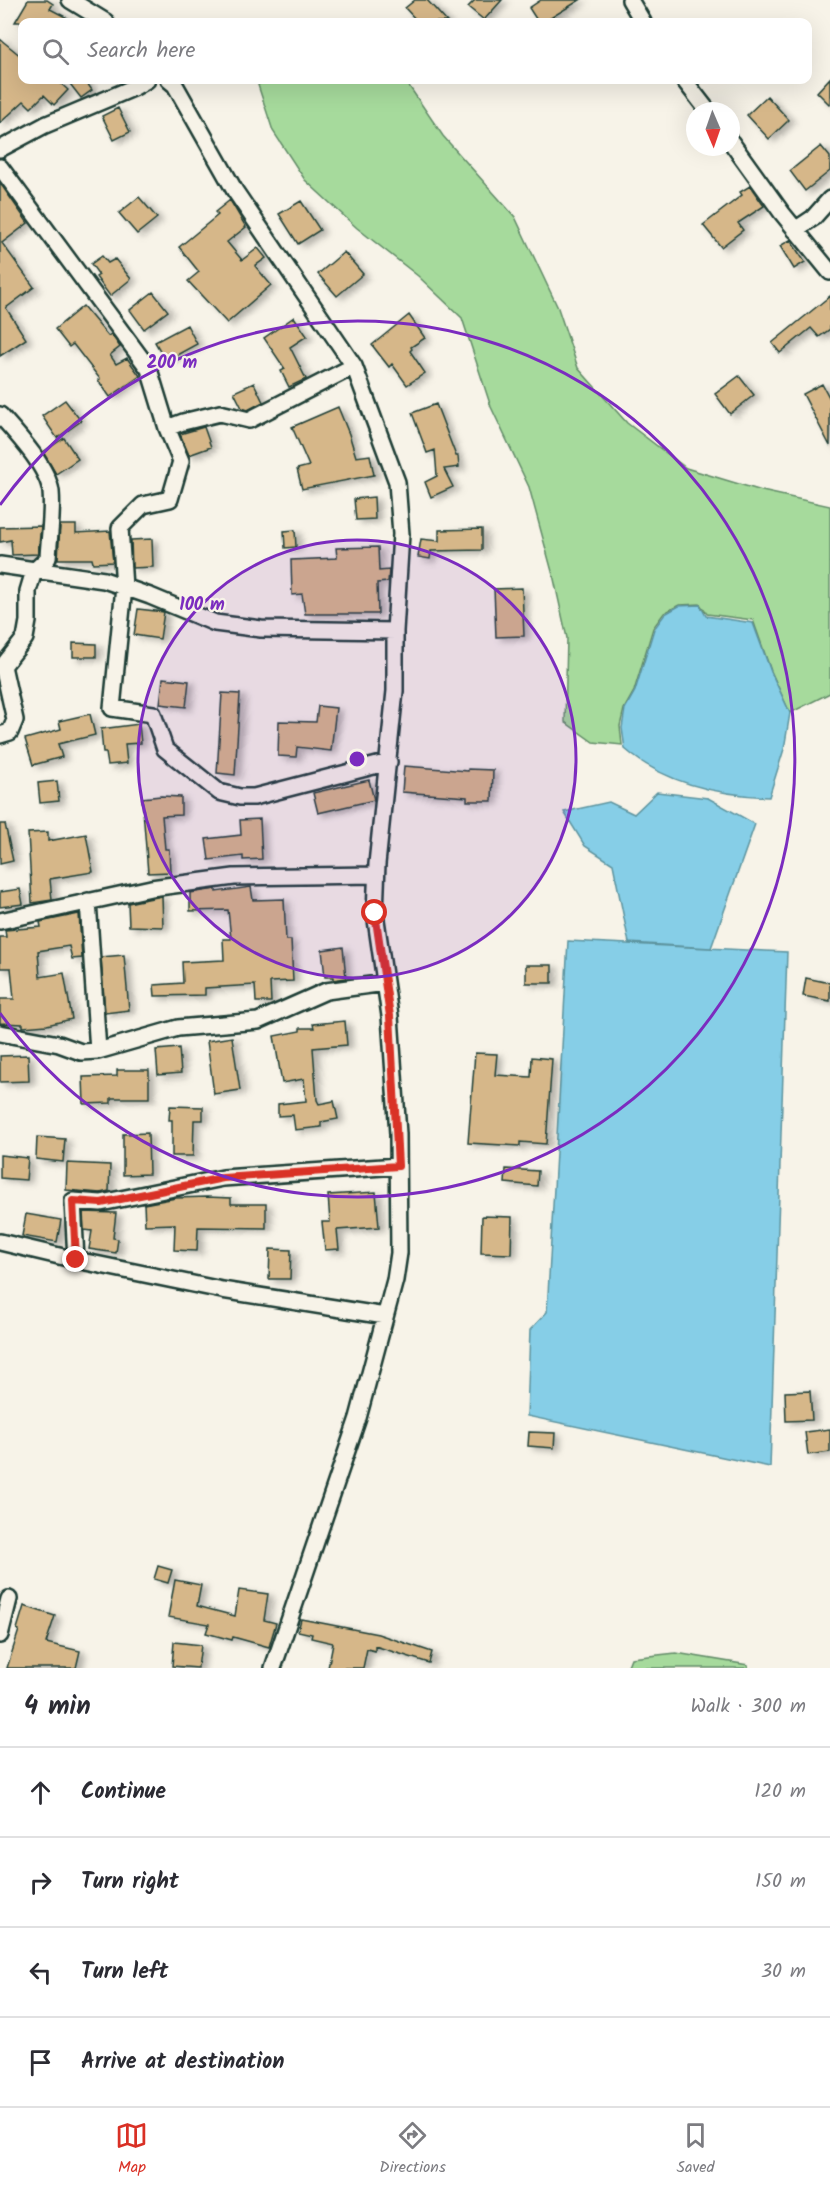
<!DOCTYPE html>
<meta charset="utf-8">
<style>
body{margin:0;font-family:Kalam,sans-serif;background:#f2f2f3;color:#2b2b33}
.compass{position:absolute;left:686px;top:102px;width:54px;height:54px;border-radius:50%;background:#fff;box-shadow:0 6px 24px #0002;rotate:178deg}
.stop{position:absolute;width:18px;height:18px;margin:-14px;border:4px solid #d93025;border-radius:50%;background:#fff}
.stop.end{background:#d93025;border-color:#fff;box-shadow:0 2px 6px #0008}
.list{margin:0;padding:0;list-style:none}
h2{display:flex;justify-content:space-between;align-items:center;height:78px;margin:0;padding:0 24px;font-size:26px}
h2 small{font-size:20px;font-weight:400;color:#7c7c81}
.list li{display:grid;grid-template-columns:39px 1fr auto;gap:18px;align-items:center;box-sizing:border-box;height:90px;padding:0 24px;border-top:2px solid #e1e1e2}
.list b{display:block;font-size:22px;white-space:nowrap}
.list em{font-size:20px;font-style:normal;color:#7c7c81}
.icon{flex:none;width:33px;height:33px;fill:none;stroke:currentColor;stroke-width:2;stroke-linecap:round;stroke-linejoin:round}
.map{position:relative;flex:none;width:830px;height:1668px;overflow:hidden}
.search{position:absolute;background:#fff;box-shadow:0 6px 24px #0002;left:18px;right:18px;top:18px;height:66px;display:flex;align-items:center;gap:15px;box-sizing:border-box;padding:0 21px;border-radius:12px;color:#7c7c81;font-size:22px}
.sheet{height:438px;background:#fff}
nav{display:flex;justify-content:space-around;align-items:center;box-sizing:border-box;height:84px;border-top:2px solid #e1e1e2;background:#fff;font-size:16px;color:#7c7c81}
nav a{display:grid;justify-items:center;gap:3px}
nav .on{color:#d93025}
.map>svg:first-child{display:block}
.green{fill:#a6da9c;stroke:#628c68;stroke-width:1.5}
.water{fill:#86cee7;stroke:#5d949f;stroke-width:1.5}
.building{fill:#d6b789;stroke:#1f3d34;stroke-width:1.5;filter:url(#shadow)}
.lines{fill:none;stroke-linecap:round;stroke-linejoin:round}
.street-casing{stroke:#1f3d34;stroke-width:20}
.street{stroke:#f7f3e8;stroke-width:15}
.route{stroke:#d93025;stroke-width:8}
.ring{fill:none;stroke:#7b2cbf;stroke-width:3}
.centre{fill:#7b2cbf;stroke:#f7f3e8;stroke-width:3}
.ring-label{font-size:18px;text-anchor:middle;font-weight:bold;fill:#7b2cbf;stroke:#f7f3e8;stroke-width:4.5;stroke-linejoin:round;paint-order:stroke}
</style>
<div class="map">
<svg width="830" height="1668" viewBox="0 0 830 1668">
<defs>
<filter id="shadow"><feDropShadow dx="5.5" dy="3" stdDeviation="3" flood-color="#0004"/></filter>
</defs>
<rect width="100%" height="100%" fill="#f7f3e8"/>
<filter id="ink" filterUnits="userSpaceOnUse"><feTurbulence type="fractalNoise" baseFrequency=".0167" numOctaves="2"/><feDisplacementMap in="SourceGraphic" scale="12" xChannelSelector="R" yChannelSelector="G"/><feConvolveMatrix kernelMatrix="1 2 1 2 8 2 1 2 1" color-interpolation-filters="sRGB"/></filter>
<g filter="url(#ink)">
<path class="green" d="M265 80H405L443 136 515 217 558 308 578 368 627 423 686 468 762 491 830 506V693L790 713 771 671 753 620 707 614 700 604 679 605 664 613 653 628 634 691 624 709 620 726 622 745 593 742 565 722 567 638 554 579 529 487 491 407 462 318 418 276 357 228 305 180 273 131 258 85Z
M676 1653 748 1665V1668H627L631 1658Z"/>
<path class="water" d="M700 605 706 616 753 623 771 672 790 713 784 749 769 797C719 795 664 783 625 749L622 728 625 709 635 691 654 629 665 614 679 606Z
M657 792 708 798 755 824 711 948 629 943 613 864 585 846 564 812 609 802 634 814Z
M568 941 787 952 770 1467 527 1416 530 1330 547 1312Z"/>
<path class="building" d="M28 0H47L53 4 50 9 75 22H15Z
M415 0H427L447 22H418L405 8Z
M475 0H502L484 20 468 7Z
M541 0H580L544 22H538L529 8Z
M0 39 22 57V80H57L68 90 54 105 44 95 31 108 24 101 0 123Z
M830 78V105L817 92Z
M67 80H85L92 90 81 98Z
M767 96 789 120 769 139 747 115Z
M118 108 130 132 114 140 102 116Z
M821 146 830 157V171L805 191 790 171Z
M0 183 28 223 2 243 34 287 6 308 26 339 0 356Z
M750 186 764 206 738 223 743 230 721 247 703 225 742 195 740 192Z
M139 197 157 218 137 234 119 213Z
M230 200 246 227 227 242 242 260 258 248 266 258 255 266 271 285 227 323 188 281 199 272 179 247 218 215 215 212Z
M301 201 320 230 298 244 279 214Z
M790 240 805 262 794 269 780 246Z
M344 252 363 274 337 296 318 274Z
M102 256 108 263 115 259 131 279 110 296 96 277 99 275 91 264Z
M153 292 168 311 144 329 130 310Z
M830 296V329L819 337 811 328 780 353 772 343Z
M83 306 108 336 111 334 120 347 110 355 116 364 127 358 140 376 110 397 98 380 100 379 73 344 69 347 55 329Z
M409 315 425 338 411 347 412 349 410 351 425 373 407 385 392 364 389 367 372 345Z
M294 317 307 336 290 347 306 379 289 387 281 371 285 369 264 338Z
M187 325 197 344 166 361 155 342Z
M739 376 754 395 730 414 715 394Z
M254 383 263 402 248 410 242 408 234 392Z
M822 384 830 399V446L803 394Z
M65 400 81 421 57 438 42 416Z
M436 404 456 456H458L459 467 444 469 453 487 431 497 425 482 437 476 435 450 427 453 412 413Z
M338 407 349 434 356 457 370 455 374 475 302 489 297 469 309 466 292 427Z
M204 427 211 447 189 455 180 434Z
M64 438 78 459 56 474 43 452Z
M374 497 375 519 356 520 354 499Z
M60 525H76V533L110 531 113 562 93 563 92 559H58Z
M41 526 38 554 12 555 11 540 0 542V527Z
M482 529V550L431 551 430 559 418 557 421 539 439 541V530Z
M295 530 296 547 285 548 284 531Z
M152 539 153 567 132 568 131 540Z
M378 547 379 571 389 570 388 582 377 583 378 614H305L302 594 292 595 291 560 337 558 336 548Z
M522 588 524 636 496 637 494 589Z
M138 609 164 612 160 639 134 635Z
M73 643 96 644V657H73Z
M163 678 189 681 186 707 160 704Z
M222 693 240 694 235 775 217 773Z
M318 706 336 708 331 751 297 747 296 757 278 756 279 721 316 722Z
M90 714 95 735 58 744 62 757 33 765 25 739 61 729 59 721Z
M139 724 141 743 125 744 127 763 108 765 106 753H103L101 729Z
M404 766 468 771V769L493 770 492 801H467V797L402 792Z
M369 780 374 800 318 813 313 793Z
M57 781 59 801 40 803 38 783Z
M161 796 181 797V815L162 816 165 849H169L170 872 148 873 142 798Z
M260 819 262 859 243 860V856L209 860 206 839 241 835 240 820Z
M0 824H5L13 861 0 864Z
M48 832V841L86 834 93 872 50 879 52 900 32 903 28 833Z
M251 887 253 900 284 899 286 940H291L293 981 270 982 271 1002H256L255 985 205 988V995L155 996 154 985 183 983 182 962 224 960 223 939H231L228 910 190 911V893L216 889V892Z
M20 889 23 904 0 907V892Z
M162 896 163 927 129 926 128 903Z
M79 914 82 958 72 959 69 946 38 951 40 977 64 973 72 1019 47 1025 23 1027V1024L0 1023V999H14L11 968H0V937H6L5 930 41 927 40 922Z
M343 947 346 978 333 980V977H325L322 950Z
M124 955 129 1010 105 1013 101 957Z
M526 965H552V983H526Z
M806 978 830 983V1001L803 996Z
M345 1021 347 1045 313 1048 317 1100 319 1104 334 1101 338 1119 321 1122V1127L295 1130 293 1115 278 1116V1104L306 1101 304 1079 282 1083 274 1036 300 1031V1028H314L313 1024Z
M232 1037 240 1090 214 1094 207 1041Z
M179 1048 181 1073 158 1075 156 1050Z
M475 1053 497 1054 495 1075 531 1077 532 1057 552 1059 546 1144 520 1142V1146L468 1143Z
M28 1055 29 1081 0 1082V1056Z
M117 1070H149V1098H111V1103L84 1104 83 1077 117 1076Z
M170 1106 203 1107V1120H194L193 1156H172V1120H169Z
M148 1133 149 1174 123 1175V1134Z
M37 1137 65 1139 63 1162 36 1159Z
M0 1155 28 1158 26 1180 0 1178Z
M67 1163 110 1165 109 1191 100 1193 66 1190Z
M506 1169 538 1171 537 1186 505 1183Z
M376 1192 379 1227 337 1230 339 1249 325 1250 322 1222H330L328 1195Z
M207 1197 231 1198V1204H266V1228L198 1227 197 1251 174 1250 175 1224 145 1225 144 1204 176 1198Z
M83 1212 116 1213 113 1238 118 1239 116 1253 89 1249 92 1231 84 1230Z
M26 1214 61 1220 57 1242 22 1236Z
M482 1216 512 1217 511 1254 481 1253Z
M270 1249 291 1250 290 1279H269Z
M810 1391 812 1420 786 1421 785 1392Z
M830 1429V1452L808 1455 805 1432Z
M529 1432 555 1433 554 1448 528 1446Z
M158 1566 172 1570 168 1583 154 1579Z
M175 1580 201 1585 197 1606 235 1616 239 1590 268 1594 264 1620 276 1623 269 1647 233 1637 232 1640 206 1633 209 1624 168 1617Z
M24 1606 55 1616 46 1643 80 1651 76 1668H7L19 1630 17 1629Z
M301 1619 378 1634 432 1652 429 1663 375 1646V1651L367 1649 363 1668H328L333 1643 311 1638 312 1634 298 1631Z
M174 1642 201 1645 198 1668 172 1666Z"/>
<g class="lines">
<g class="street-casing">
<path id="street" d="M70 0 106 22
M630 0 643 22
M169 80 175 85 235 191 354 366 397 482 401 534 395 631V691L377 864 375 913 390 1016 398 1134 399 1253 395 1280 358 1418 273 1668
M684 80 708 111
M731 142 782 213 830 272
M0 149 45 125 133 88 147 80
M0 167 149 369 167 428 181 461 170 499 143 505 120 528 124 587 112 708 153 714 165 749 219 792 240 797H254L389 762
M795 230 813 218 830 199
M0 415C16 433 48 467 51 492 53 513 49 537 48 558L34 571 28 591V621L25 638 3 666 15 720 10 732 0 735
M167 428 183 422 220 413 249 420 354 366
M0 565 104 580 150 596 215 623 261 629 395 631
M88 901 98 1051
M0 921 151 888 234 877 376 875
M0 1033 59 1044 81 1052 98 1051 178 1028 258 1021 326 991 385 983
M0 1242 76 1260 222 1290 385 1316
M76 1260 73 1201 101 1203 223 1178 398 1166
M0 1635 9 1599"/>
</g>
<use href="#street" class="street"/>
</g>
</g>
<g class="lines" filter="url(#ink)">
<path class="route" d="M76 1260 73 1201 101 1203 223 1178 398 1166 390 1016 375 913"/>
</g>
<circle cx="357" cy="759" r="219" fill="#7b2cbf" fill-opacity=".12"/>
<g class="ring">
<circle cx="357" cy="759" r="219"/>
<path d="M0 505A438 438 0 1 1 0 1013"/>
</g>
<circle cx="357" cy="759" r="9" class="centre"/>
<g class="ring-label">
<text x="172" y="368">200 m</text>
<text x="202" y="610">100 m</text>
</g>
</svg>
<svg class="compass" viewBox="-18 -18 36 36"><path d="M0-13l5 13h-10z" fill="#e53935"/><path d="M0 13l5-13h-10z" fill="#7c7c81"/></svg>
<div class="stop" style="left:375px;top:913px"></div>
<div class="stop end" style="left:76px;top:1260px"></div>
<div class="search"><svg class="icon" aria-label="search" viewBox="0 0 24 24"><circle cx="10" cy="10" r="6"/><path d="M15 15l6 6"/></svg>Search here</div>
</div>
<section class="sheet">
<h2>4 min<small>Walk · 300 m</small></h2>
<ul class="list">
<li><svg class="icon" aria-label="ahead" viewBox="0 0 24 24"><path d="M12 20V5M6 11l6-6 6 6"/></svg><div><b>Continue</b></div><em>120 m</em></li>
<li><svg class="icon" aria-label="right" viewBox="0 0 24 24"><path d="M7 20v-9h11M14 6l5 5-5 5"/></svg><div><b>Turn right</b></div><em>150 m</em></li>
<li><svg class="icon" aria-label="left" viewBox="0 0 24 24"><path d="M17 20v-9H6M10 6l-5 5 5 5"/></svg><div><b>Turn left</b></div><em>30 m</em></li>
<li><svg class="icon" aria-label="arrive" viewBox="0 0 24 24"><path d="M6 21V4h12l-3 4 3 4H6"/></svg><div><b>Arrive at destination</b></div></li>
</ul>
</section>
<nav>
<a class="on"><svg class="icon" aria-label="map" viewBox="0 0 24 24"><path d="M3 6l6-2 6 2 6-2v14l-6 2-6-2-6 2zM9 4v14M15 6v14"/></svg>Map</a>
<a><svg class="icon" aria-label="directions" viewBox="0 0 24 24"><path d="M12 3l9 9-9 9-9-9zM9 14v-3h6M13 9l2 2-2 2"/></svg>Directions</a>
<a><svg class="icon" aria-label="saved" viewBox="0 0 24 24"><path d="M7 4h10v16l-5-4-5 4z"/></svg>Saved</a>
</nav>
